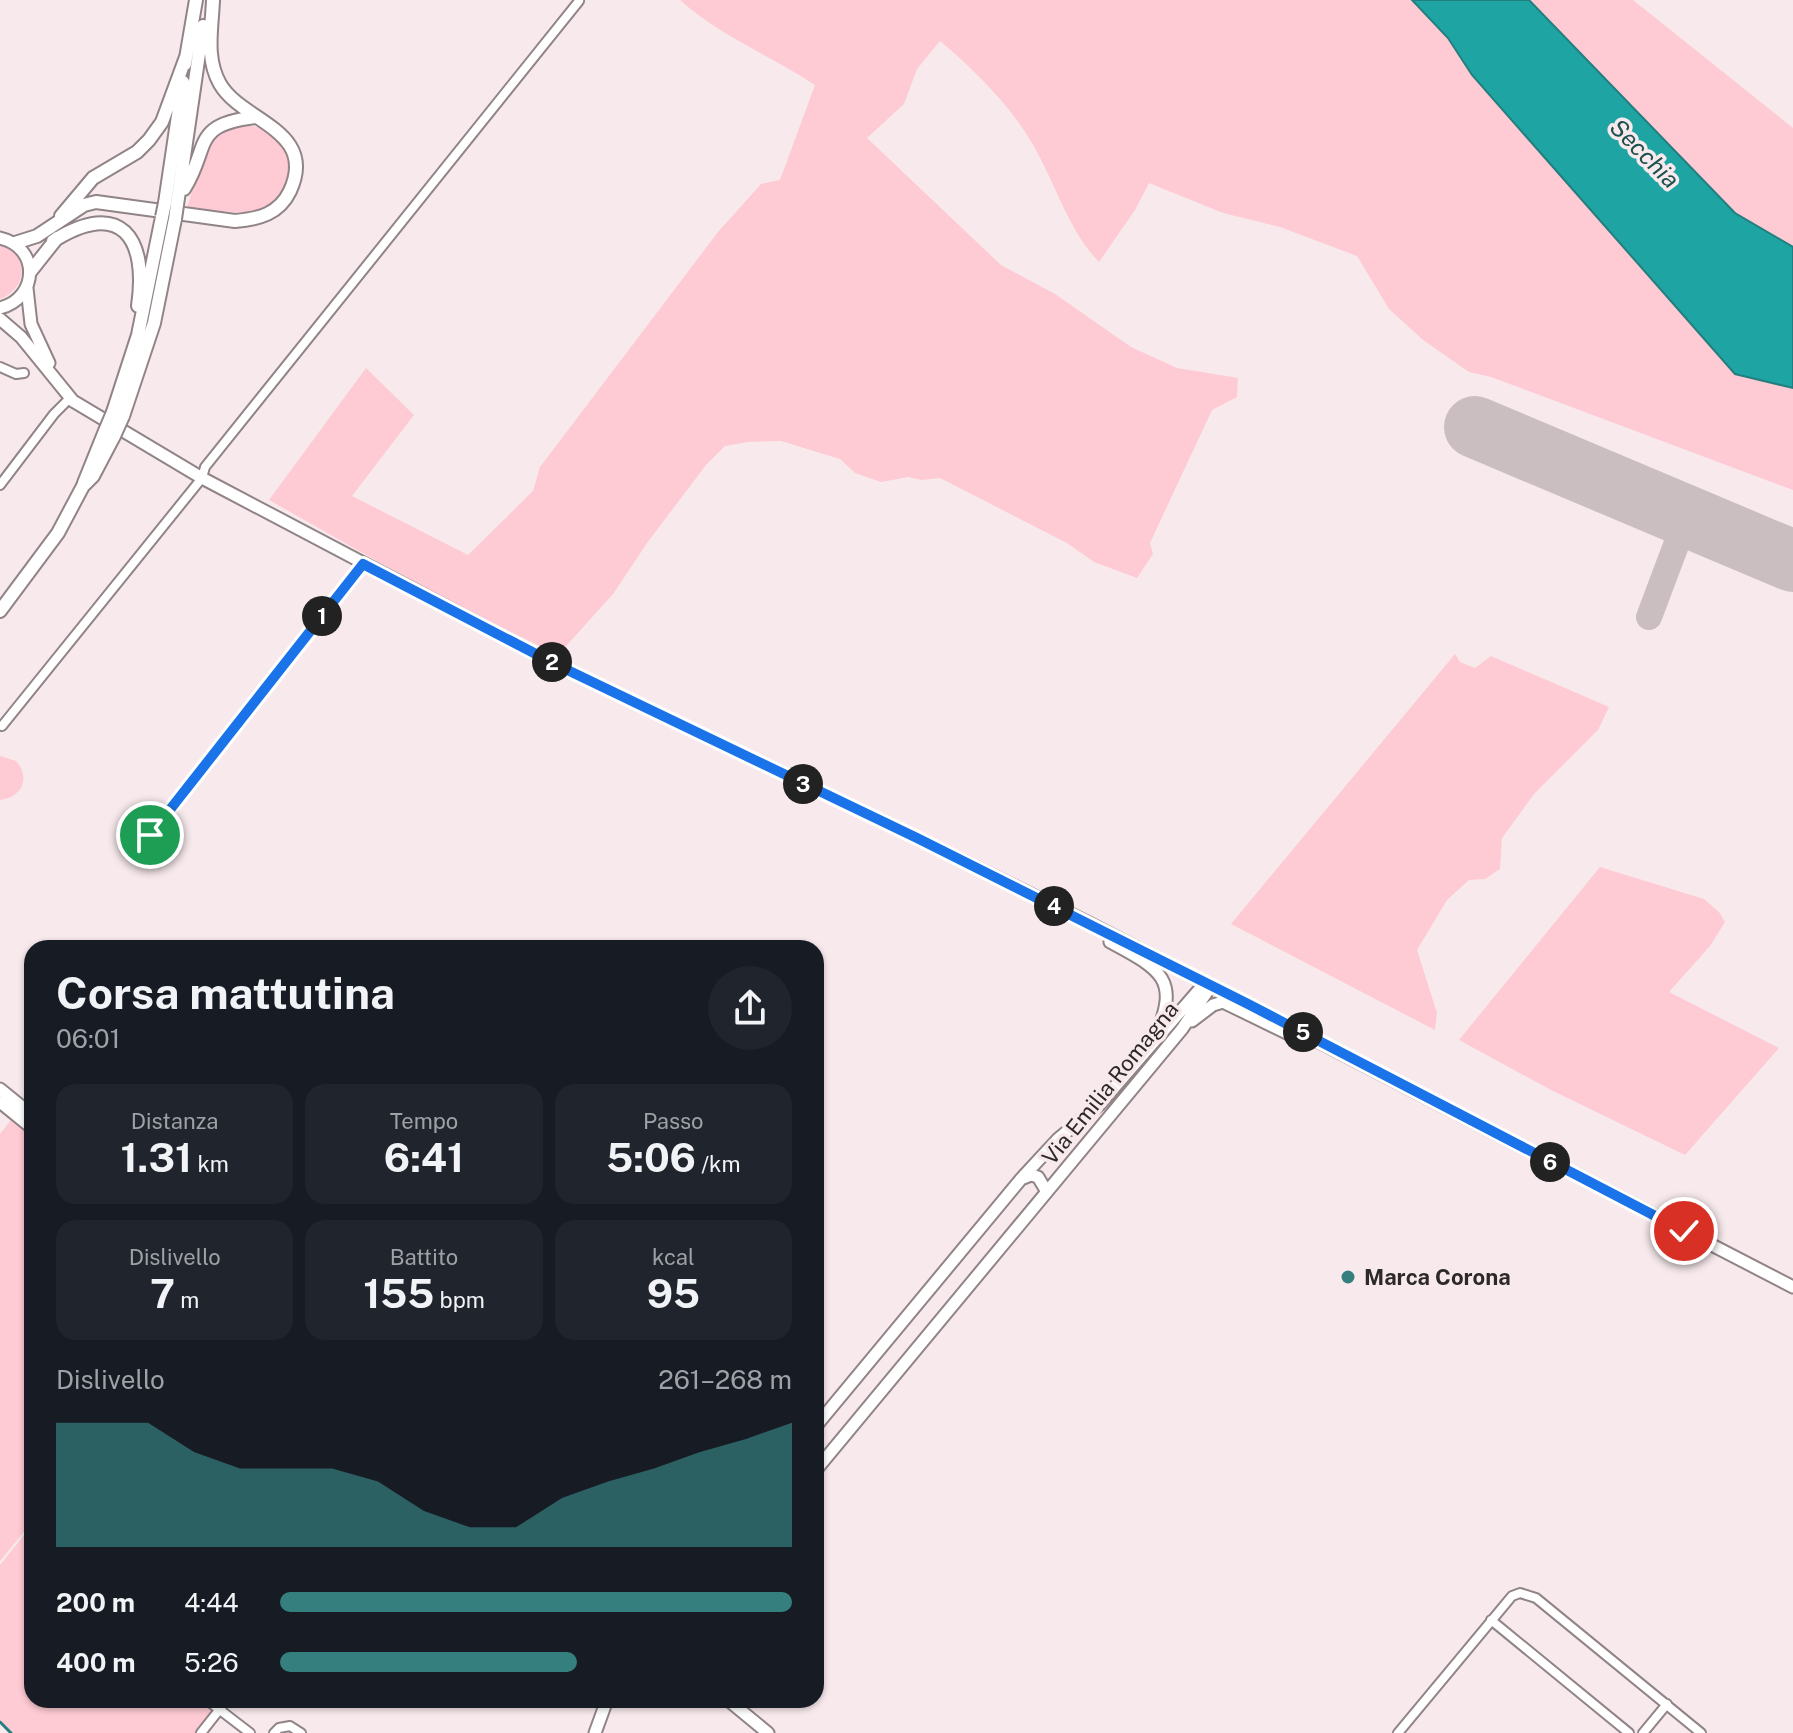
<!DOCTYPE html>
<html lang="it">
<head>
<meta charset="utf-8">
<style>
  body { margin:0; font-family:"Public Sans",sans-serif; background:#20242c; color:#f1f3f6; height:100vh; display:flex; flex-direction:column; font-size:30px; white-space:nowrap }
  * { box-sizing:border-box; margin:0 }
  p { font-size:26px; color:#9ea1a6 }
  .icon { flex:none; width:44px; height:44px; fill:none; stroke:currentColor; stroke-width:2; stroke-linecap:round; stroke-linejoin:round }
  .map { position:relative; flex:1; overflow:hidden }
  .side { position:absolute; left:24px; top:940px; width:800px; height:768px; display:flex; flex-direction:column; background:#171b24; border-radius:24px; box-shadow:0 2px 6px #0004 }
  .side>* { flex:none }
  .pin { position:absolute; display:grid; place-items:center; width:68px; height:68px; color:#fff; margin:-34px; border:4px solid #fff; border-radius:50%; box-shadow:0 2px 8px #0007 }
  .km { position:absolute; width:40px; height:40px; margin:-20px; border-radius:50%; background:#222; color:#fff; font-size:22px; line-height:40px; text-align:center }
  .round { display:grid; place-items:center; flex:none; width:84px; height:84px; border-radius:42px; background:#20242c }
  .overview { display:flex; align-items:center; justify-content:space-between; height:136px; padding:0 32px }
  h1 { font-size:44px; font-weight:700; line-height:60px }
  .metrics { display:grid; grid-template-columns:repeat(3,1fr); gap:12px; height:136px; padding:8px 32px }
  .metrics div { display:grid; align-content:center; border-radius:20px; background:#20242c; text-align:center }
  .metrics b { font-size:40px; font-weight:700 }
  .metrics small { font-size:22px; font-weight:400 }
  .metrics p { font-size:22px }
  .chart { height:224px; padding:16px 32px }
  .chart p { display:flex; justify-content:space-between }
  .chart svg { width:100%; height:144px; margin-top:8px; fill:#367f7f; opacity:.7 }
  ul { padding:0 32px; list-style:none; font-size:26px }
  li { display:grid; grid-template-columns:128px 96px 1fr; align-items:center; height:60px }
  li i { height:20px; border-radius:10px; background:#367f7f }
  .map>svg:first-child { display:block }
  .green { fill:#fecad3 }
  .water { fill:#1fa4a4; stroke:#237f7f; stroke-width:2 }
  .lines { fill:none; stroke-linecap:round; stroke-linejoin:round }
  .stream { stroke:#237f7f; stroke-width:3 }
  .taxiway { stroke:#cabec0; stroke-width:26 }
  .runway { stroke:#cabec0; stroke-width:62 }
  .street-casing { stroke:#918486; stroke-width:12 }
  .secondary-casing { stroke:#918486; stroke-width:15 }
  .primary-casing { stroke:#918486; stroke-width:16 }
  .street { stroke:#fff; stroke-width:8 }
  .secondary { stroke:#fff; stroke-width:11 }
  .primary { stroke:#fff; stroke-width:12 }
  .primary-bridge-casing { stroke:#918486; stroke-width:16; stroke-linecap:butt }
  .primary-bridge { stroke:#fff; stroke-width:12 }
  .route-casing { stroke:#fff; stroke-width:16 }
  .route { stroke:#1a73e8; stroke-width:10 }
  .poi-dot { fill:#367f7f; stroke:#f8eaec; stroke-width:3 }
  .labels { text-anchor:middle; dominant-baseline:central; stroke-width:7; stroke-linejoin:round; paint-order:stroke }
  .street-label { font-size:22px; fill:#2d2829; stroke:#f8eaec }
  .poi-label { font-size:22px; font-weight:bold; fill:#2d2829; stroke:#f8eaec; text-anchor:start }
  .water-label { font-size:24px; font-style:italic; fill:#1d5150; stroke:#f8eaec }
</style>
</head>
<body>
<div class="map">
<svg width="1793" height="1733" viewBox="0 0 1793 1733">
  <rect width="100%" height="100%" fill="#f8eaec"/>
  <!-- green -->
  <path class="green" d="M680,0H1412L1448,38L1472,75L1735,374L1793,388V490L1491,377L1469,372L1423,340L1389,309L1357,256L1280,227L1223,213L1149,183L1135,210L1099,262C1070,232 1058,191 1038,154C1016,111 977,72 940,41L917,69L904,104L867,138L1001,265L1055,294L1131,347L1177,368L1238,378L1237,397L1212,410L1150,543L1153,554L1137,578L1094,562L1067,543L940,478L922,480L908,477L881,482L855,473L840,459L781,441L748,442L725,446L706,465L647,543L613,594L558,655L442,598L269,500L366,368L414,415L352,496L468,555L533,491L540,467L718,232L761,184L780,180L815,85C771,56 720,36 680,0Z
    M1529,0H1633L1793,128V247L1735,214Z
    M234,125C244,125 255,125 265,130C288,140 296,175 280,195C274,204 264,209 255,214L187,208L205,145L219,132Z
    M0,245C30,254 28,289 0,299Z
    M1455,654L1460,662L1475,668L1491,656L1609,707L1598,730L1534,794L1502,838L1500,869L1485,879L1469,880L1447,900L1417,950L1437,1013L1435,1030L1231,924Z
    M0,756L16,761C31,777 22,798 0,800Z
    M1600,867L1704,899L1719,912L1725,922L1710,946L1669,992L1779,1048L1685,1155L1551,1090L1459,1040Z
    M11,1120L32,1127V1522L0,1561V1134Z
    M32,1525V1700H233L207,1733H10L0,1723V1565Z"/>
  <!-- water -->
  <path class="water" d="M1412,0H1529L1735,213L1793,247V388L1735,374L1472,75L1448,38Z"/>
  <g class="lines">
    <!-- stream -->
    <path class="stream" d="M0,1722L11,1733"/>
    <!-- taxiway -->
    <path class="taxiway" d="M1649,617L1687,516"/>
    <!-- runway -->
    <path class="runway" d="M1475,427L1793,561"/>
    <defs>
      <path id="street" d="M0,367L16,374L24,373
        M0,485L54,414L70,398
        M2,726L202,478L205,467L579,1
        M150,835L363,564
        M1491,1620L1629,1733
        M207,1700L250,1733
        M201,1733L227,1700
        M274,1733L279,1728L290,1726L301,1733
        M1398,1733L1512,1596L1520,1593L1536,1598L1701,1733
        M1643,1733L1667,1704"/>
      <path id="secondary" d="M0,238C40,247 39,298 0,308
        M27,288L31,324L49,363
        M0,319L21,337L73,401L202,478L557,665L917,838L1089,923L1793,1287
        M1110,942C1158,968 1182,978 1155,1036
        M1192,1021L1213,1005L1223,1002L1295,1037L1306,1034
        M0,1089L32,1115
        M0,1102L32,1128
        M1021,1179L1031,1175L1038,1177L1047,1192
        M816,1426L1021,1179L1058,1139L1099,1105L1198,991L1209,985
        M816,1470L1182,1029L1207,992L1209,984
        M728,1700L768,1733
        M595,1733L607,1700"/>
      <path id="primary" d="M185,64L196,0
        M184,189C211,146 190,125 256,117
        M165,203L183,82
        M177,205L203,26
        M61,216L93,178L137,152L149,140L162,122L186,57
        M53,241C121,198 148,238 138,306
        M15,243L37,236L84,205L96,202L235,221C259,219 279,214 290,191C318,130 242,122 220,84C205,58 212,28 213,0
        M30,272L57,238
        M113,412L138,335L162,217
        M123,416L154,323L175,219
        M84,483L105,431
        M0,611L58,533L83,486L93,476L114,436"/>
    </defs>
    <!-- street casing -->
    <use href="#street" class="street-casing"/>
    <!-- secondary casing -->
    <use href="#secondary" class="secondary-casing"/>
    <!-- primary casing -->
    <use href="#primary" class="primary-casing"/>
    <!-- street -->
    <use href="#street" class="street"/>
    <!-- secondary -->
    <use href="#secondary" class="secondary"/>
    <!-- primary -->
    <use href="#primary" class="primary"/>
    <defs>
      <path id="primary-bridge" d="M162,217L165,203
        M175,219L177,205
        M105,431L113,412
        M114,436L123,416"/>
    </defs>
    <!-- primary-bridge casing -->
    <use href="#primary-bridge" class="primary-bridge-casing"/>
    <!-- primary-bridge -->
    <use href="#primary-bridge" class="primary-bridge"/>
  </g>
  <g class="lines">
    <defs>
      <path id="route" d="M150,835L363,564L557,665L917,838L1248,1004L1684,1231"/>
    </defs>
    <!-- route casing -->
    <use href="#route" class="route-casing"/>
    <!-- route -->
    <use href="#route" class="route"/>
  </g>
  <!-- markers -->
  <circle class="poi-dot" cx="1348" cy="1277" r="8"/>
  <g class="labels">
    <!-- street labels -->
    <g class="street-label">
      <text transform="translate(1110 1083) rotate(-51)">Via Emilia Romagna</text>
    </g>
    <!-- poi labels -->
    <g class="poi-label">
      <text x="1364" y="1277">Marca Corona</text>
    </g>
    <!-- water labels -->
    <g class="water-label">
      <text transform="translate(1645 153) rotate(45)">Secchia</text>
    </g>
  </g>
</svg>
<div class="pin" style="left:150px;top:835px;background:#1e9e55"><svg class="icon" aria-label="arrive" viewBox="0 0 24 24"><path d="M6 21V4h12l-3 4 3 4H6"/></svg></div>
<div class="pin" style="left:1684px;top:1231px;background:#d93025"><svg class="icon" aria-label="check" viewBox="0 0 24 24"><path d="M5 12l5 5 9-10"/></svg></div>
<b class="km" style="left:322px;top:616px">1</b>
<b class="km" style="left:552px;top:662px">2</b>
<b class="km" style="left:803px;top:784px">3</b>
<b class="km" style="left:1054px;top:906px">4</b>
<b class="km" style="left:1303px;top:1032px">5</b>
<b class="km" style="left:1550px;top:1162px">6</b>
<section class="side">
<div class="overview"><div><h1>Corsa mattutina</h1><p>06:01</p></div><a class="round"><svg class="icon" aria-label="share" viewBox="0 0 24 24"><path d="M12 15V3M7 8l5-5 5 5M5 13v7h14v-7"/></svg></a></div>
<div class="metrics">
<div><p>Distanza</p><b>1.31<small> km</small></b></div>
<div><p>Tempo</p><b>6:41</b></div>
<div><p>Passo</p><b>5:06<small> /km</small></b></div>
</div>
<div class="metrics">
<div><p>Dislivello</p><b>7<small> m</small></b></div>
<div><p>Battito</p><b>155<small> bpm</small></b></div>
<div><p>kcal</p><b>95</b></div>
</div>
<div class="chart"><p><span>Dislivello</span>261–268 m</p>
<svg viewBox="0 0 160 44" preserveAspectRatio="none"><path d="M0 44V6L10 6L20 6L30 15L40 20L50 20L60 20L70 24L80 33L90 38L100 38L110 29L120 24L130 20L140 15L150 11L160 6V44z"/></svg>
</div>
<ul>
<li><b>200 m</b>4:44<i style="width:100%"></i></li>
<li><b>400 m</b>5:26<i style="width:58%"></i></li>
</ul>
</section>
</div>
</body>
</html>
